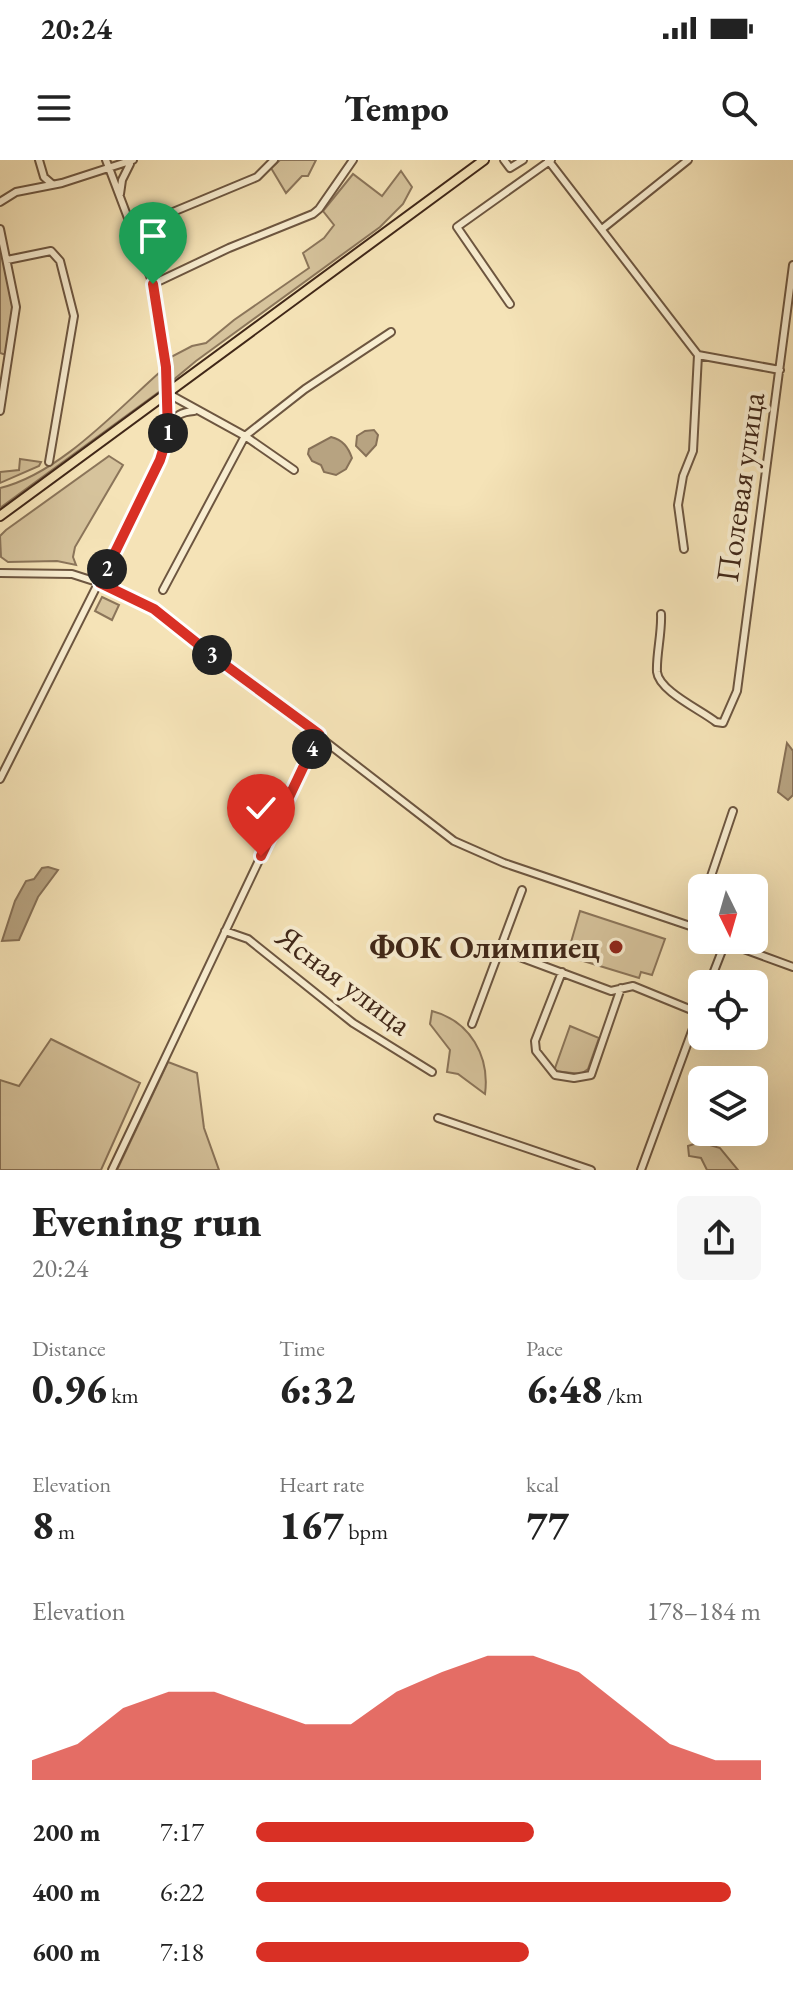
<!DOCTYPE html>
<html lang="en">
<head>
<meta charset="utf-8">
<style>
  body { margin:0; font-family:"EB Garamond",serif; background:#f6f6f6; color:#222; height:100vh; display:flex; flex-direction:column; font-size:30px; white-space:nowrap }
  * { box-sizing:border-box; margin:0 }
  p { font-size:26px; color:#767676 }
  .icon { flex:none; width:44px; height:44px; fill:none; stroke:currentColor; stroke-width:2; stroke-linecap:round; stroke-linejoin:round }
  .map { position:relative; height:1010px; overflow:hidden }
  .details { display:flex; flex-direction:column; background:#fff; flex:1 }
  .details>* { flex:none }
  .needle { width:52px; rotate:175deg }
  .buttons { position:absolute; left:688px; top:714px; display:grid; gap:16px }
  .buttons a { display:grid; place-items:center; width:80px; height:80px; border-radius:12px; background:#fff; box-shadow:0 8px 32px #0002; font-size:40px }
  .pin { position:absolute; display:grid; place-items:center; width:68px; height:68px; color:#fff; margin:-82px -34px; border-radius:50% 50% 50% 0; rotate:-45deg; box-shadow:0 0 8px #0007 }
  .pin .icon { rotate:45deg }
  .km { position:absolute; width:40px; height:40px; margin:-20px; border-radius:50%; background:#222; color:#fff; font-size:22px; line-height:40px; text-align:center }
  .round { display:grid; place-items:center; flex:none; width:84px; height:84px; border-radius:12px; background:#f6f6f6 }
  .summary { display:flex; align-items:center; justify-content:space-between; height:136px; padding:0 32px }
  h1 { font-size:44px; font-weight:800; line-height:60px }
  .metrics { display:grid; grid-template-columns:repeat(3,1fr); gap:12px; height:136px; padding:8px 32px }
  .metrics div { display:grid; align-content:center }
  .metrics b { font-size:40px; font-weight:800 }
  .metrics small { font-size:22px; font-weight:400 }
  .metrics p { font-size:22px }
  .chart { height:224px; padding:16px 32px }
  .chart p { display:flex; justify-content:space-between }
  .chart svg { width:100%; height:144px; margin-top:8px; fill:#d93025; opacity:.7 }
  ul { padding:0 32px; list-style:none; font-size:26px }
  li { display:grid; grid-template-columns:128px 96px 1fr; align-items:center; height:60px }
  li i { height:20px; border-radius:10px; background:#d93025 }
  .status { display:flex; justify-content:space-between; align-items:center; height:56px; padding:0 40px; background:#fff; direction:ltr }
  .status svg { height:22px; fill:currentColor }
  header { display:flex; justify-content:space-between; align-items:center; height:104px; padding:0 32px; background:#fff; font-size:36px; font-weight:800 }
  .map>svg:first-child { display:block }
  .green { fill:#d6c39c; stroke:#8b755a; stroke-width:2 }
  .water { fill:#b7a381; stroke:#877157; stroke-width:2 }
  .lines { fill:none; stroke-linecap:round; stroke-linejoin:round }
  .minor-casing { stroke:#6d5640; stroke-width:10 }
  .major-casing { stroke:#402718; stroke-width:12 }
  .minor { stroke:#f8edd0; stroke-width:6 }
  .major { stroke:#f5e3b7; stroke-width:8 }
  .route-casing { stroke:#fff; stroke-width:16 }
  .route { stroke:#d93025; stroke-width:10 }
  .poi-dot { fill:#8f2418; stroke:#f8edd0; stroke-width:3 }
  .labels { text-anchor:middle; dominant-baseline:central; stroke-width:8; stroke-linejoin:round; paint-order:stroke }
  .street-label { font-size:32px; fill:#402718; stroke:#f8edd0 }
  .poi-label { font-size:32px; font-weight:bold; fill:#402718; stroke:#f8edd0; text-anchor:end }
</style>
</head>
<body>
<div class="status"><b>20:24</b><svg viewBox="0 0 49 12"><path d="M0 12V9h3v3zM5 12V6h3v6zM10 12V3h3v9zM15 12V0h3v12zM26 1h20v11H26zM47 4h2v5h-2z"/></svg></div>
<header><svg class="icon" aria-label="menu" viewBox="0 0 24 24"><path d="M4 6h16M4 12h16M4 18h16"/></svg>Tempo<svg class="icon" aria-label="search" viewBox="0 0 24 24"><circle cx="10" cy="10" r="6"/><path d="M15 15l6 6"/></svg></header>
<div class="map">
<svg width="793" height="1010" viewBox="0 0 793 1010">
  <rect width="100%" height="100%" fill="#f5e3b7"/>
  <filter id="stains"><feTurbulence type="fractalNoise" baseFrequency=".0025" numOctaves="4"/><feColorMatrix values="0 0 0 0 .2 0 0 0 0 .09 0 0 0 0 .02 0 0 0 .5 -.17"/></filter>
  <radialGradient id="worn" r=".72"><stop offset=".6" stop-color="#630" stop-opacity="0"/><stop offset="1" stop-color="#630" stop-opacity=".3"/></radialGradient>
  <!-- green -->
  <path class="green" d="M280,0H316L308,16H302L286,33L271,8Z
    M401,11L412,27L403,44L380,67L196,201L172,221L169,198L192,186L206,183L234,160L309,108L303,93L324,78L334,65L323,51L353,14L382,36Z
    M0,86L13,148L8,188L6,194H3L0,193Z
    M160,212L164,213L167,226L0,348V328C59,314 116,251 160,212Z
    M109,296L123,305L75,387L73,397L76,405L57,401L8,402L1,397L0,376L6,370Z
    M20,299L41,302L39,306L0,323V312L19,310Z
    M102,437L119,445L112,460L95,451Z
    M580,751L665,779L652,815L641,812L639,818L567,796Z
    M432,851C470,861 490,896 485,934L458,914L447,912L450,890L430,864Z
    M570,866L599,878L588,909L581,914L554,911Z
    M51,879L140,923L101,1010H0V920L19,926Z
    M168,902L197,913L204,968L219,1010H117Z
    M700,982L720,988L738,1010H707L701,998L689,996L688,986Z"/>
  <!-- water -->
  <path class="water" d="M374,270L378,275L376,285L366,296L356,286L357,276L365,271Z
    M331,277C343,280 348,287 352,298L346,309L336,315L324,312L321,305L312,301L308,294L309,289Z
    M787,583L793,591V635L788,640L778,632Z
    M48,707L58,710L38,737L19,780L2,781L15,741L26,721L34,719L42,708Z"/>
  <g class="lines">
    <defs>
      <path id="minor" d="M39,0L44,17L52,24
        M504,0L510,8L523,0
        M548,0L698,195L693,291L683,316L678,345L684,389
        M120,34L122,20L130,4
        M0,42L16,32L62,23L133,0
        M0,69L16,147L0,251
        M132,69L257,17L274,0
        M602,69L688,0
        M7,100L51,91L60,101L74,156L49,302
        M153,124L229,88L313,54L319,49L353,0
        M510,144L457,67L551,0
        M698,195L780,210
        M167,233L245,276L294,310
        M169,266C176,255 181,252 194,251
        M0,413L72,414L100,423L154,449L454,681L504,703L702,770
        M163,430L245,276L305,229L391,172
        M661,454C662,473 656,495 657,512C659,531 701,550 716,562L723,563L737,531L793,105
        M0,619L160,300L169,266L166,207L153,124L106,0
        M707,728L733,651
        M694,765L702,742
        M225,771L248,779L353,863L432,912
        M719,780L793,807
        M501,790L611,831L633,826L699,853
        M562,812L535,881L536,891L555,915L574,918L591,915L621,828
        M709,824L725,783
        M472,864L522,730
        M438,958L591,1010
        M112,1010L319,574
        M641,1010L702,844"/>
      <path id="major" d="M0,356L484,0"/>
    </defs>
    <!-- minor casing -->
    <use href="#minor" class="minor-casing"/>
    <!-- major casing -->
    <use href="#major" class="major-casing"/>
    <!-- minor -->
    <use href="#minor" class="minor"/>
    <!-- major -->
    <use href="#major" class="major"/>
  </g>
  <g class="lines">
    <defs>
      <path id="route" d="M153,124L166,207L168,274L160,300L100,423L154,449L213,496L319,574L261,696"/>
    </defs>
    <!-- route casing -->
    <use href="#route" class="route-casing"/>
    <!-- route -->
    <use href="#route" class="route"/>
  </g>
  <!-- markers -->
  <circle class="poi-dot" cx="616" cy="787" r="8"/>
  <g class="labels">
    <!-- street labels -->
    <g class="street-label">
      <text transform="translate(740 327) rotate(-82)">Полевая улица</text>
      <text transform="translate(344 820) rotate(37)">Ясная улица</text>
    </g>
    <!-- poi labels -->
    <g class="poi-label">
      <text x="600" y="787">ФОК Олимпиец</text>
    </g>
  </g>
  <rect width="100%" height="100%" filter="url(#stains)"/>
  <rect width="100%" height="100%" fill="url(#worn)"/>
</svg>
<div class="buttons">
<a><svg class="needle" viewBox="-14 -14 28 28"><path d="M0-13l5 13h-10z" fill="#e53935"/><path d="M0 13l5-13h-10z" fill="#767676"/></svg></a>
<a><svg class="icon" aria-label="locate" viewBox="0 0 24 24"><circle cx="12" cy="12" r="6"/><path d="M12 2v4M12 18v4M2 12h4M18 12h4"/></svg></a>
<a><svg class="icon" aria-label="layers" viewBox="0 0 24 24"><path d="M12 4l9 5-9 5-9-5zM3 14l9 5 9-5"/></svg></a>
</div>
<div class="pin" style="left:153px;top:124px;background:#1e9e55"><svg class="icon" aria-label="arrive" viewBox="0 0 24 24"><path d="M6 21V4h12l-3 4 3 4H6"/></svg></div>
<div class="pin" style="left:261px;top:696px;background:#d93025"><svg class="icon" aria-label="check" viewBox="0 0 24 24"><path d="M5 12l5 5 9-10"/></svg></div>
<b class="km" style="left:168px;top:273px">1</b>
<b class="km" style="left:107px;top:409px">2</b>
<b class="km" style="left:212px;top:495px">3</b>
<b class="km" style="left:312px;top:589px">4</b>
</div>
<section class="details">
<div class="summary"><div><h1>Evening run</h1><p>20:24</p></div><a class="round"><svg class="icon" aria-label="share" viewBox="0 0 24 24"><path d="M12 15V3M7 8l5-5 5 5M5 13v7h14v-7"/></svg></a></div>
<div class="metrics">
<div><p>Distance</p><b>0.96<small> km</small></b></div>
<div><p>Time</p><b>6:32</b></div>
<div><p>Pace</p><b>6:48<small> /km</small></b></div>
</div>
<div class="metrics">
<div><p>Elevation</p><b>8<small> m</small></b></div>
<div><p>Heart rate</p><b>167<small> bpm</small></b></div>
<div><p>kcal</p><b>77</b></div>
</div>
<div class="chart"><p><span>Elevation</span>178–184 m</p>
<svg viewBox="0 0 160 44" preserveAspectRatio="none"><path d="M0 44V38L10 33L20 22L30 17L40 17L50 22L60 27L70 27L80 17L90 11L100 6L110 6L120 11L130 22L140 33L150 38L160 38V44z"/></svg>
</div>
<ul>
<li><b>200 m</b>7:17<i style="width:55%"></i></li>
<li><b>400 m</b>6:22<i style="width:94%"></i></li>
<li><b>600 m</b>7:18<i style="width:54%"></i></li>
</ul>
</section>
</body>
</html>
